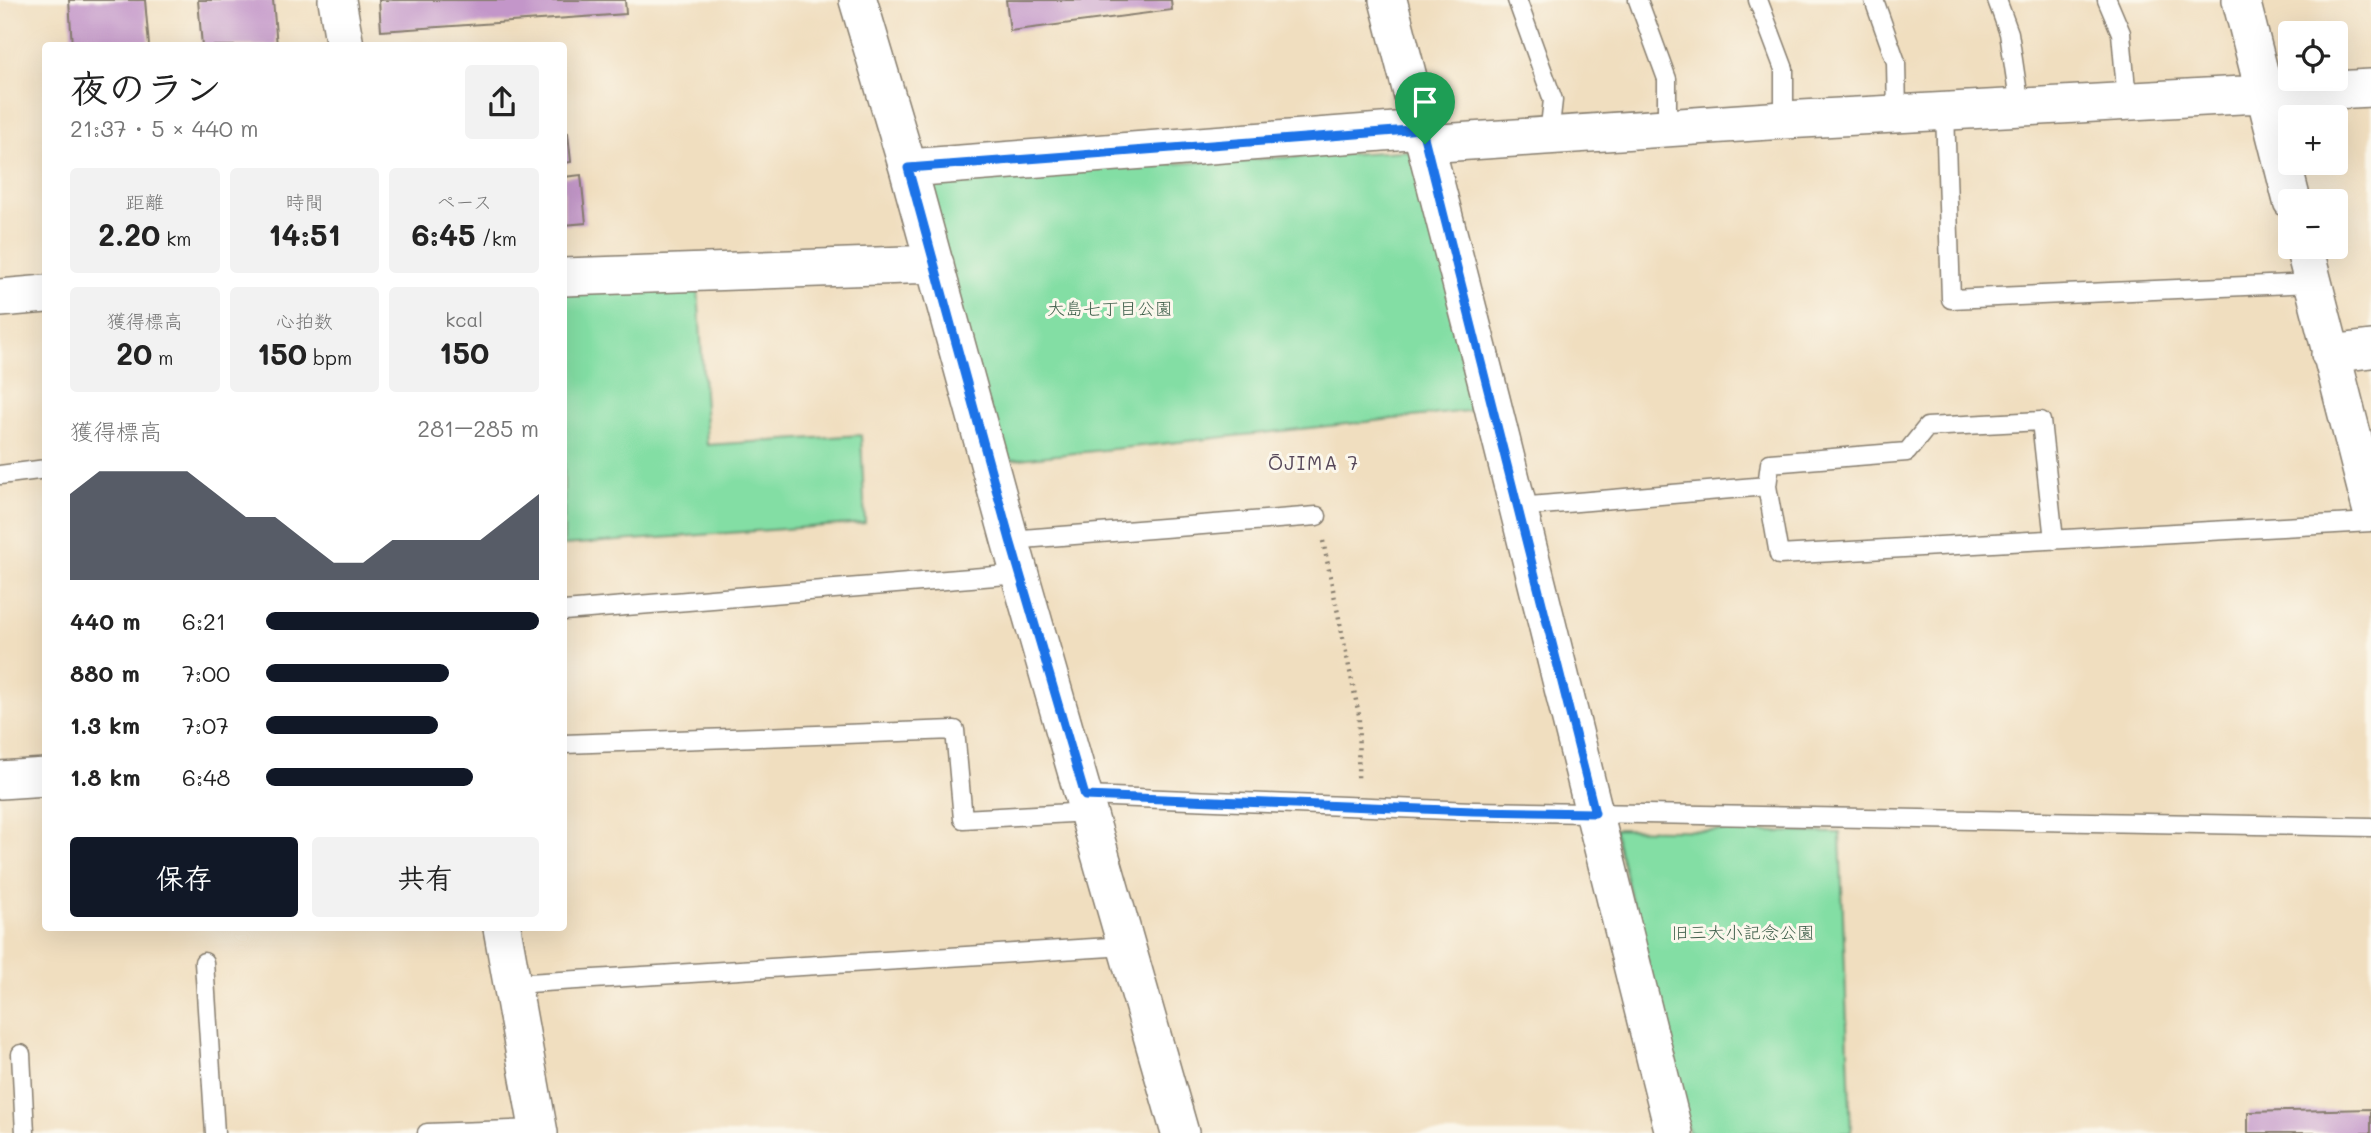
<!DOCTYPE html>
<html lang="ja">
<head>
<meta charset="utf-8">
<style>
  body { margin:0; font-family:Mali,"Klee One",sans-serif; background:#f2f2f2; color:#222; height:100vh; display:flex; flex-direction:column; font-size:26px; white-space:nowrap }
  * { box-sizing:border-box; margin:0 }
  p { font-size:23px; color:#767676 }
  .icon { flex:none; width:38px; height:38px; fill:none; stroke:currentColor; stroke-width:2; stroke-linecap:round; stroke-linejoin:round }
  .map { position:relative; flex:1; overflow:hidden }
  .details { position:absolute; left:42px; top:42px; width:525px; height:889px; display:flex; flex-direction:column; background:#fff; border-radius:7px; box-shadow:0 7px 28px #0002 }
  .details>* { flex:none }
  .tools { position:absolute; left:2278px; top:21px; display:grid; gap:14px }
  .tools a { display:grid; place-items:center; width:70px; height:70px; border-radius:7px; background:#fff; box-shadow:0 7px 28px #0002; font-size:35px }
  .pin { position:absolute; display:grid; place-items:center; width:60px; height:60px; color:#fff; margin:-72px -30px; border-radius:50% 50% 50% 0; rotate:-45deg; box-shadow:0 0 7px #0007 }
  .pin .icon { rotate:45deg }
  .round { display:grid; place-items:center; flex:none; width:74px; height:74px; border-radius:7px; background:#f2f2f2 }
  .summary { display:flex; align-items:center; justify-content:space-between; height:119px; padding:0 28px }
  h1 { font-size:38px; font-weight:700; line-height:52px }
  .stats { display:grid; grid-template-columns:repeat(3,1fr); gap:10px; height:119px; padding:7px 28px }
  .stats div { display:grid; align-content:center; border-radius:7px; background:#f2f2f2; text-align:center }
  .stats b { font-size:30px; font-weight:700 }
  .stats small { font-size:19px; font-weight:400 }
  .stats p { font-size:19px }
  .chart { height:196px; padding:14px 28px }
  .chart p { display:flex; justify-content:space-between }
  .chart svg { width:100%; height:126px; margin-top:7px; fill:#111827; opacity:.7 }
  .action { display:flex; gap:14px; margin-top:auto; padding:14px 28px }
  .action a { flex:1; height:80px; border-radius:7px; background:#111827; color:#fff; font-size:28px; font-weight:700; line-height:80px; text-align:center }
  .action a+a { background:#f2f2f2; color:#222 }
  ul { padding:0 28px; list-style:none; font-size:23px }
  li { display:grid; grid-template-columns:112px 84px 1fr; align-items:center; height:52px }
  li i { height:18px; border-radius:9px; background:#111827 }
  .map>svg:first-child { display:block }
  .green { fill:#83dea4; stroke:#507d60; stroke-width:2 }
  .building { fill:#c396c9 }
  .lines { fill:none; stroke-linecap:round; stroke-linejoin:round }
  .lane-casing { stroke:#867d6e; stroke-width:21 }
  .street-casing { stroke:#867d6e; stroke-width:40 }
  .path { stroke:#867d6e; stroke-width:4.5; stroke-dasharray:2 5; stroke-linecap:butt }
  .lane { stroke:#fff; stroke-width:18 }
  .street { stroke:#fff; stroke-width:37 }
  .route-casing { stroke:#fff; stroke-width:14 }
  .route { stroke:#1a73e8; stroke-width:9 }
  .labels { text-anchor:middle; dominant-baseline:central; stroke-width:6; stroke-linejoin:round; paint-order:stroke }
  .park-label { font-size:18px; fill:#40604c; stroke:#fbf7ec }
  .neighbourhood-label { font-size:19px; letter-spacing:2px; fill:#564759; stroke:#fbf7ec }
</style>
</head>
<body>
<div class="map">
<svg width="2371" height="1133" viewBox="0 0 2371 1133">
  <rect width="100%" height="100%" fill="#fbf7ec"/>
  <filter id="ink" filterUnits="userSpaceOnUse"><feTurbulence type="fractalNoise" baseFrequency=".0143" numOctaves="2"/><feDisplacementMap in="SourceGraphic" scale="14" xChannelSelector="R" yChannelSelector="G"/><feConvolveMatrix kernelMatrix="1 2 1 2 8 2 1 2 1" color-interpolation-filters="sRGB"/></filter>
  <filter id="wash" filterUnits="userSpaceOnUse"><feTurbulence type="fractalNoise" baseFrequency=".00686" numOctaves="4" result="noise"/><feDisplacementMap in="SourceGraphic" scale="28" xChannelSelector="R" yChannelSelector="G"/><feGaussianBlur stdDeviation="1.57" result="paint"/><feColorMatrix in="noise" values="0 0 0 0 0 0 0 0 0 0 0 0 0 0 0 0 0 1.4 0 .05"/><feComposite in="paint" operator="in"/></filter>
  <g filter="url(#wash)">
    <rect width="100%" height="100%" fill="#f0debf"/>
    <!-- green -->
    <path class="green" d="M1421,150L1487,409L1001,461L923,190L930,177Z
      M698,287L707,445L861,435L865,523L564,545V383L566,382L564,292Z
      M1614,829L1840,833L1851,1133H1689Z"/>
    <g id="blocks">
      <!-- building -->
      <path class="building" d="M69,0H145L149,46H72Z
        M198,0H273L277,46H202Z
        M379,0H625L626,14L381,31Z
        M1006,0H1171L1172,10L1010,31Z
        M568,133L571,162L564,163V134Z
        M581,175L586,223L564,225V177Z
        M2371,1109V1133H2248V1112Z"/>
    </g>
  </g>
  <g filter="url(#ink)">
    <use href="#blocks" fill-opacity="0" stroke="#867d6e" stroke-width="2"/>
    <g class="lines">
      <defs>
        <path id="lane" d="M1517,0L1553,100L1549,135
          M1638,0L1667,79V128
          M1758,0L1784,69V120
          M1874,0L1896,62L1897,114
          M1997,0L2009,33L2020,107
          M2107,0L2121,33L2127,101
          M1945,111L1951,299L2313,283
          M0,475L46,469
          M1767,486L1770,463L1907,452L1927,427L2041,421L2054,540
          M1518,507L1767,486L1779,555L2371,522
          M1010,540L1317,516
          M564,611L1020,574
          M564,744L955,730L963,819L1089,812
          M1085,796L1473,811L2371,827
          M204,962L215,1133
          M512,984L1127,946
          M21,1054L25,1133
          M427,1133L538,1129"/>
        <path id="street" d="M337,0L345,46
          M858,0L908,168L1010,540L1180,1133
          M1388,0L1491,399L1674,1133
          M2241,0L2292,201
          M1425,144L1784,120L2371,88
          M908,168L1422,129
          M2304,247L2371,508
          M564,277L935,264
          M0,298L46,294
          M2330,354L2371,349
          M0,780L46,777
          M502,928L539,1133"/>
      </defs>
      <!-- lane casing -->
      <use href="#lane" class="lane-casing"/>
      <!-- street casing -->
      <use href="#street" class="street-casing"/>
      <!-- path -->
      <path class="path" d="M1323,541L1359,715L1358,781"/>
      <!-- lane -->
      <use href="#lane" class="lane"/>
      <!-- street -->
      <use href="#street" class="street"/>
    </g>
  </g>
  <g class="lines" filter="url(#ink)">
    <defs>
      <path id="route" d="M1422,129L1595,813L1473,811L1085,796L1010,540L908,168Z"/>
    </defs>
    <!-- route casing -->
    <use href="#route" class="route-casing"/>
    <!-- route -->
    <use href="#route" class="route"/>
  </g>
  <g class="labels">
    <!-- park labels -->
    <g class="park-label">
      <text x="1110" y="308">大島七丁目公園</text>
      <text x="1743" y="932">旧三大小記念公園</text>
    </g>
    <!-- neighbourhood labels -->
    <g class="neighbourhood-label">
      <text x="1314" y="462">ŌJIMA 7</text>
    </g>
  </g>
</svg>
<div class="tools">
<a><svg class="icon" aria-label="locate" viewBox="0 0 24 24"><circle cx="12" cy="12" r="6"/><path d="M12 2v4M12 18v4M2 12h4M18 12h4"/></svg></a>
<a>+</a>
<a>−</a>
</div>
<div class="pin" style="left:1425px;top:144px;background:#1e9e55"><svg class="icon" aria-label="arrive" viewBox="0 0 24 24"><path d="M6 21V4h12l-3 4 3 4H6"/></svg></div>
<section class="details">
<div class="summary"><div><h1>夜のラン</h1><p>21:37 · 5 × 440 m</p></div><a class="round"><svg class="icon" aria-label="share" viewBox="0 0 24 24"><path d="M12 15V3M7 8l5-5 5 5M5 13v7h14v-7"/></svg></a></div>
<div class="stats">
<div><p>距離</p><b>2.20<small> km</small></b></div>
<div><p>時間</p><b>14:51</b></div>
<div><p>ペース</p><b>6:45<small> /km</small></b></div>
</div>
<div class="stats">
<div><p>獲得標高</p><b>20<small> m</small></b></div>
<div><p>心拍数</p><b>150<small> bpm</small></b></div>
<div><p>kcal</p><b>150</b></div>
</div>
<div class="chart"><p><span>獲得標高</span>281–285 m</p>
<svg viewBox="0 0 160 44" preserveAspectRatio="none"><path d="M0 44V14L10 6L20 6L30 6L40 6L50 14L60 22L70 22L80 30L90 38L100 38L110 30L120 30L130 30L140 30L150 22L160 14V44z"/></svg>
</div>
<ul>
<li><b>440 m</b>6:21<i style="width:100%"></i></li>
<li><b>880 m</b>7:00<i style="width:67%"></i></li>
<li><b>1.3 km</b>7:07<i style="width:63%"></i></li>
<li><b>1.8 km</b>6:48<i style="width:76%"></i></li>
</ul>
<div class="action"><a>保存</a><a>共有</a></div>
</section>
</div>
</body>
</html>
